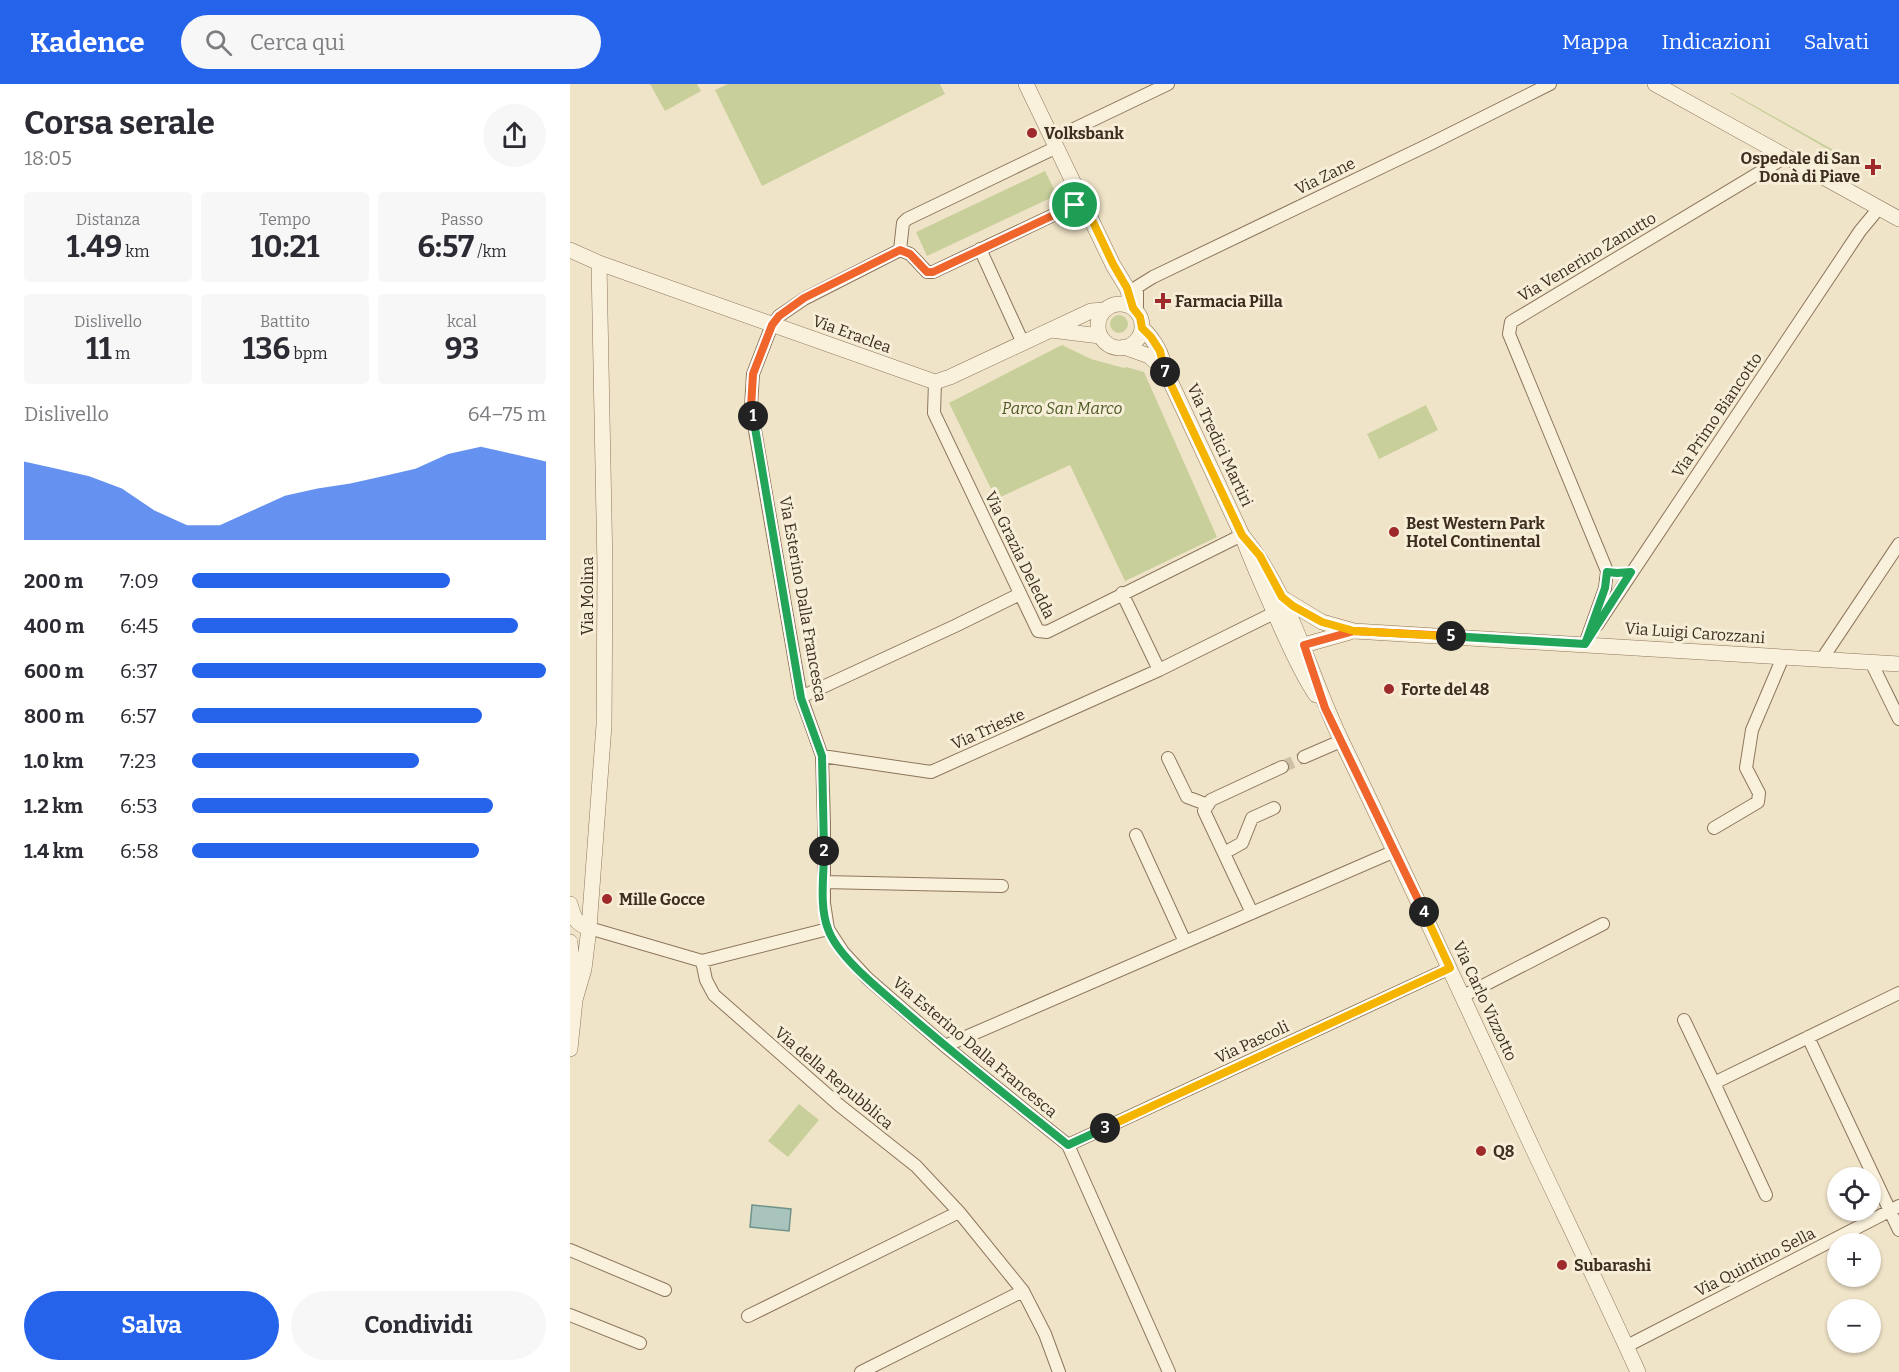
<!DOCTYPE html>
<html lang="it">
<head>
<meta charset="utf-8">
<style>
  body { margin:0; font-family:Bitter,serif; background:#f7f7f7; color:#2b2b33; height:100vh; display:flex; flex-direction:column; font-size:22px; white-space:nowrap }
  * { box-sizing:border-box; margin:0 }
  p { font-size:20px; color:#7c7c81 }
  .icon { flex:none; width:33px; height:33px; fill:none; stroke:currentColor; stroke-width:2; stroke-linecap:round; stroke-linejoin:round }
  .map { position:relative; flex:1; overflow:hidden }
  .sheet { display:flex; flex-direction:column; background:#fff; width:570px }
  .sheet>* { flex:none }
  .tools { position:absolute; left:1257px; top:1083px; display:grid; gap:12px }
  .tools a { display:grid; place-items:center; width:54px; height:54px; border-radius:50%; background:#fff; box-shadow:0 2px 4px #0004; font-size:30px }
  .pin { position:absolute; display:grid; place-items:center; width:51px; height:51px; color:#fff; margin:-26px; border:3px solid #fff; border-radius:50%; box-shadow:0 2px 6px #0007 }
  .km { position:absolute; width:30px; height:30px; margin:-15px; border-radius:50%; background:#222; color:#fff; font-size:16px; line-height:30px; text-align:center }
  .round { display:grid; place-items:center; flex:none; width:63px; height:63px; border-radius:32px; background:#f7f7f7 }
  .summary { display:flex; align-items:center; justify-content:space-between; height:102px; padding:0 24px }
  h1 { font-size:33px; font-weight:700; line-height:45px }
  .stats { display:grid; grid-template-columns:repeat(3,1fr); gap:9px; height:102px; padding:6px 24px }
  .stats div { display:grid; align-content:center; border-radius:6px; background:#f7f7f7; text-align:center }
  .stats b { font-size:30px; font-weight:700 }
  .stats small { font-size:16px; font-weight:400 }
  .stats p { font-size:16px }
  .chart { height:168px; padding:12px 24px }
  .chart p { display:flex; justify-content:space-between }
  .chart svg { width:100%; height:108px; margin-top:6px; fill:#2563eb; opacity:.7 }
  .primary-button { display:flex; gap:12px; margin-top:auto; padding:12px 24px }
  .primary-button a { flex:1; height:69px; border-radius:36px; background:#2563eb; color:#fff; font-size:24px; font-weight:700; line-height:69px; text-align:center }
  .primary-button a+a { background:#f7f7f7; color:#2b2b33 }
  ul { padding:0 24px; list-style:none; font-size:20px }
  li { display:grid; grid-template-columns:96px 72px 1fr; align-items:center; height:45px }
  li i { height:15px; border-radius:8px; background:#2563eb }
  header { display:flex; align-items:center; gap:36px; box-sizing:border-box; height:84px; padding:0 30px; background:#2563eb; color:#fff }
  header strong { font-size:28px }
  nav { display:flex; gap:33px; margin-inline-start:auto; font-size:21px }
  .search { width:420px; height:54px; background:#f7f7f7; display:flex; align-items:center; gap:15px; box-sizing:border-box; padding:0 21px; border-radius:33px; color:#7c7c81; font-size:22px }
  main { display:flex; flex:1; min-height:0 }
  .map>svg:first-child { display:block }
  .green { fill:#c9cf9b }
  .water { fill:#a9c4bc; stroke:#6f938a; stroke-width:1.5 }
  .lines { fill:none; stroke-linecap:round; stroke-linejoin:round }
  .minor-tunnel { stroke:#ccc0a6; stroke-width:12; stroke-dasharray:12 6; stroke-linecap:butt }
  .minor-casing { stroke:#8d765c; stroke-width:14 }
  .tertiary-casing { stroke:#8d765c; stroke-width:16 }
  .minor { stroke:#faf1dc; stroke-width:12 }
  .tertiary { stroke:#faf1dc; stroke-width:15 }
  .split-1-casing { stroke:#fff; stroke-width:12 }
  .split-2-casing { stroke:#fff; stroke-width:12 }
  .split-3-casing { stroke:#fff; stroke-width:12 }
  .split-4-casing { stroke:#fff; stroke-width:12 }
  .split-5-casing { stroke:#fff; stroke-width:12 }
  .split-6-casing { stroke:#fff; stroke-width:12 }
  .split-7-casing { stroke:#fff; stroke-width:12 }
  .split-8-casing { stroke:#fff; stroke-width:12 }
  .split-1 { stroke:#f0652b; stroke-width:8 }
  .split-2 { stroke:#22a559; stroke-width:8 }
  .split-3 { stroke:#22a559; stroke-width:8 }
  .split-4 { stroke:#f5b400; stroke-width:8 }
  .split-5 { stroke:#f0652b; stroke-width:8 }
  .split-6 { stroke:#22a559; stroke-width:8 }
  .split-7 { stroke:#f5b400; stroke-width:8 }
  .split-8 { stroke:#f5b400; stroke-width:8 }
  .poi-dot { fill:#9e2a2b; stroke:#f7eed8; stroke-width:2 }
  .labels { text-anchor:middle; dominant-baseline:central; stroke-width:6; stroke-linejoin:round; paint-order:stroke }
  .poi-label { font-size:16px; font-weight:bold; fill:#3d2e20; stroke:#f7eed8; text-anchor:start }
  .street-label { font-size:16px; fill:#3d2e20; stroke:#f7eed8 }
  .park-label { font-size:16px; font-style:italic; fill:#4d5a26; stroke:#f7eed8 }
</style>
</head>
<body>
<header>
<strong>Kadence</strong>
<div class="search"><svg class="icon" aria-label="search" viewBox="0 0 24 24"><circle cx="10" cy="10" r="6"/><path d="M15 15l6 6"/></svg>Cerca qui</div>
<nav><a>Mappa</a><a>Indicazioni</a><a>Salvati</a></nav>
</header>
<main>
<section class="sheet">
<div class="summary"><div><h1>Corsa serale</h1><p>18:05</p></div><a class="round"><svg class="icon" aria-label="share" viewBox="0 0 24 24"><path d="M12 15V3M7 8l5-5 5 5M5 13v7h14v-7"/></svg></a></div>
<div class="stats">
<div><p>Distanza</p><b>1.49<small> km</small></b></div>
<div><p>Tempo</p><b>10:21</b></div>
<div><p>Passo</p><b>6:57<small> /km</small></b></div>
</div>
<div class="stats">
<div><p>Dislivello</p><b>11<small> m</small></b></div>
<div><p>Battito</p><b>136<small> bpm</small></b></div>
<div><p>kcal</p><b>93</b></div>
</div>
<div class="chart"><p><span>Dislivello</span>64–75 m</p>
<svg viewBox="0 0 160 44" preserveAspectRatio="none"><path d="M0 44V12L10 15L20 18L30 23L40 32L50 38L60 38L70 32L80 26L90 23L100 21L110 18L120 15L130 9L140 6L150 9L160 12V44z"/></svg>
</div>
<ul>
<li><b>200 m</b>7:09<i style="width:73%"></i></li>
<li><b>400 m</b>6:45<i style="width:92%"></i></li>
<li><b>600 m</b>6:37<i style="width:100%"></i></li>
<li><b>800 m</b>6:57<i style="width:82%"></i></li>
<li><b>1.0 km</b>7:23<i style="width:64%"></i></li>
<li><b>1.2 km</b>6:53<i style="width:85%"></i></li>
<li><b>1.4 km</b>6:58<i style="width:81%"></i></li>
</ul>
<div class="primary-button"><a>Salva</a><a>Condividi</a></div>
</section>
<div class="map">
<svg width="1329" height="1288" viewBox="0 0 1329 1288">
  <rect width="100%" height="100%" fill="#f0e4c8"/>
  <!-- green -->
  <path class="green" d="M80,0H127L131,7L95,27Z
    M158,0H370L375,10L192,102L145,6Z
    M1160,9H1162L1283,77L1280,78Z
    M475,87L487,111L357,172L346,148Z
    M540 240a9 9 0 1 1 18 0a9 9 0 1 1-18 0Z
    M492,261L521,275L554,284L556,283L574,288L647,453L555,497L500,381L426,415L379,319Z
    M856,321L868,346L809,375L797,350Z
    M229,1020L249,1036L218,1073L198,1057Z"/>
  <!-- water -->
  <path class="water" d="M182,1121L221,1125L219,1147L180,1143Z"/>
  <g class="lines">
    <!-- minor-tunnel -->
    <path class="minor-tunnel" d="M712,683L734,673"/>
    <defs>
      <path id="minor" d="M483,55L598,0
        M487,63L337,135L333,139L330,166L340,170L357,188H363L513,117
        M410,165L453,259
        M330,166L234,215L209,232L202,241L183,290L181,323L231,613L252,672L254,740V819L258,845L273,868L297,894L375,962L498,1061L599,1288
        M567,224V203L583,193L860,60L980,0
        M365,298L364,329L468,547L477,548L672,451
        M552,509L589,586
        M1027,541L1290,147L1309,124
        M1015,560L1035,504L1037,487L939,250L941,238L1217,72
        M1252,575L1329,460
        M1301,578L1329,635
        M231,613L385,542L450,510
        M252,672L361,688L589,586L700,531
        M734,673L771,657
        M598,674L617,713L638,721
        M1144,744L1188,718L1189,709L1176,684L1182,646L1213,573
        M566,751L615,858
        M654,769L672,759L682,734L704,724
        M254,798L432,802
        M682,829L634,727L641,716L712,683
        M19,844L132,877L258,845
        M132,877L136,896L144,911L269,1021L346,1082L389,1128L453,1207L475,1250L489,1288
        M893,912L1033,840
        M1114,936L1144,999
        M1238,953L1329,1146
        M375,962L825,767
        M498,1061L880,884
        M1196,1111L1144,999L1329,909
        M0,1166L95,1206
        M0,1231L70,1259
        M178,1232L389,1128
        M1057,1262L1329,1122
        M291,1288L453,1207"/>
      <path id="tertiary" d="M456,0L543,181L557,204L563,224
        M1085,0L1329,135
        M0,166L29,179L365,298L380,293L521,227L534,226
        M528 242a22 22 0 1 1 44 0a22 22 0 1 1-44 0Z
        M572,244C585,256 592,269 595,286L672,451C683,482 697,511 710,541C721,565 731,589 746,611
        M481,246L530,252
        M554,263L579,272L595,286
        M672,451C723,513 738,589 773,660C838,794 900,929 963,1065C998,1139 1034,1213 1068,1288
        M714,515L752,538L784,547L1329,580
        M734,561L780,548
        M0,820C4,833 5,840 19,844
        M0,858L4,907
        M0,965L5,916L14,885L19,844L34,641L35,484L29,179"/>
    </defs>
    <!-- minor casing -->
    <use href="#minor" class="minor-casing"/>
    <!-- tertiary casing -->
    <use href="#tertiary" class="tertiary-casing"/>
    <!-- minor -->
    <use href="#minor" class="minor"/>
    <!-- tertiary -->
    <use href="#tertiary" class="tertiary"/>
  </g>
  <g class="lines">
    <defs>
      <path id="split-1" d="M183,332L181,323L183,290L202,241L209,232L234,214L330,166L340,170L357,188H363L505,121"/>
      <path id="split-2" d="M183,332L231,614L252,672L254,767"/>
      <path id="split-3" d="M254,767C254,791 249,822 258,845C268,873 309,905 332,925C386,972 442,1016 498,1061L535,1044"/>
      <path id="split-4" d="M535,1044L880,884L854,828"/>
      <path id="split-5" d="M854,828L755,624L734,561L784,547L881,552"/>
      <path id="split-6" d="M881,552L1015,560L1061,488L1047,489L1037,488L1035,504L1015,560L892,553"/>
      <path id="split-7" d="M595,288L672,451L690,472L712,513L723,522L752,538L784,547L892,553"/>
      <path id="split-8" d="M505,121L513,117L543,180L557,204L563,224L570,233L572,244L581,253L590,267L595,288"/>
    </defs>
    <!-- split-1 casing -->
    <use href="#split-1" class="split-1-casing"/>
    <!-- split-2 casing -->
    <use href="#split-2" class="split-2-casing"/>
    <!-- split-3 casing -->
    <use href="#split-3" class="split-3-casing"/>
    <!-- split-4 casing -->
    <use href="#split-4" class="split-4-casing"/>
    <!-- split-5 casing -->
    <use href="#split-5" class="split-5-casing"/>
    <!-- split-6 casing -->
    <use href="#split-6" class="split-6-casing"/>
    <!-- split-7 casing -->
    <use href="#split-7" class="split-7-casing"/>
    <!-- split-8 casing -->
    <use href="#split-8" class="split-8-casing"/>
    <!-- split-1 -->
    <use href="#split-1" class="split-1"/>
    <!-- split-2 -->
    <use href="#split-2" class="split-2"/>
    <!-- split-3 -->
    <use href="#split-3" class="split-3"/>
    <!-- split-4 -->
    <use href="#split-4" class="split-4"/>
    <!-- split-5 -->
    <use href="#split-5" class="split-5"/>
    <!-- split-6 -->
    <use href="#split-6" class="split-6"/>
    <!-- split-7 -->
    <use href="#split-7" class="split-7"/>
    <!-- split-8 -->
    <use href="#split-8" class="split-8"/>
  </g>
  <!-- markers -->
  <g class="poi-dot">
    <circle cx="462" cy="49" r="6"/>
    <path d="M1300 74h6v6h6v6h-6v6h-6v-6h-6v-6h6z"/>
    <path d="M590 208h6v6h6v6h-6v6h-6v-6h-6v-6h6z"/>
    <circle cx="824" cy="448" r="6"/>
    <circle cx="819" cy="605" r="6"/>
    <circle cx="37" cy="815" r="6"/>
    <circle cx="911" cy="1067" r="6"/>
    <circle cx="992" cy="1181" r="6"/>
  </g>
  <g class="labels">
    <!-- poi labels -->
    <g class="poi-label">
      <text x="474" y="49">Volksbank</text>
      <text x="1290" y="74" text-anchor="end">Ospedale di San<tspan x="1290" dy="18">Donà di Piave</tspan></text>
      <text x="605" y="217">Farmacia Pilla</text>
      <text x="836" y="439">Best Western Park<tspan x="836" dy="18">Hotel Continental</tspan></text>
      <text x="831" y="605">Forte del 48</text>
      <text x="49" y="815">Mille Gocce</text>
      <text x="923" y="1067">Q8</text>
      <text x="1004" y="1181">Subarashi</text>
    </g>
    <!-- street labels -->
    <g class="street-label">
      <text transform="translate(755 92) rotate(-26)">Via Zane</text>
      <text transform="translate(1017 173) rotate(-31)">Via Venerino Zanutto</text>
      <text transform="translate(282 250) rotate(20)">Via Eraclea</text>
      <text transform="translate(1147 331) rotate(-56)">Via Primo Biancotto</text>
      <text transform="translate(650 361) rotate(65)">Via Tredici Martiri</text>
      <text transform="translate(450 471) rotate(64)">Via Grazia Deledda</text>
      <text transform="translate(17 512) rotate(-90)">Via Molina</text>
      <text transform="translate(233 515) rotate(80)">Via Esterino Dalla Francesca</text>
      <text transform="translate(1125 549) rotate(4)">Via Luigi Carozzani</text>
      <text transform="translate(418 645) rotate(-24)">Via Trieste</text>
      <text transform="translate(915 917) rotate(65)">Via Carlo Vizzotto</text>
      <text transform="translate(682 958) rotate(-25)">Via Pascoli</text>
      <text transform="translate(405 963) rotate(40)">Via Esterino Dalla Francesca</text>
      <text transform="translate(264 994) rotate(40)">Via della Repubblica</text>
      <text transform="translate(1185 1178) rotate(-27)">Via Quintino Sella</text>
    </g>
    <!-- park labels -->
    <g class="park-label">
      <text x="492" y="324">Parco San Marco</text>
    </g>
  </g>
</svg>
<div class="tools">
<a><svg class="icon" aria-label="locate" viewBox="0 0 24 24"><circle cx="12" cy="12" r="6"/><path d="M12 2v4M12 18v4M2 12h4M18 12h4"/></svg></a>
<a>+</a>
<a>−</a>
</div>
<div class="pin" style="left:505px;top:121px;background:#1e9e55"><svg class="icon" aria-label="arrive" viewBox="0 0 24 24"><path d="M6 21V4h12l-3 4 3 4H6"/></svg></div>
<b class="km" style="left:183px;top:332px">1</b>
<b class="km" style="left:254px;top:767px">2</b>
<b class="km" style="left:535px;top:1044px">3</b>
<b class="km" style="left:854px;top:828px">4</b>
<b class="km" style="left:881px;top:552px">5</b>
<b class="km" style="left:595px;top:288px">7</b>
</div>
</main>
</body>
</html>
